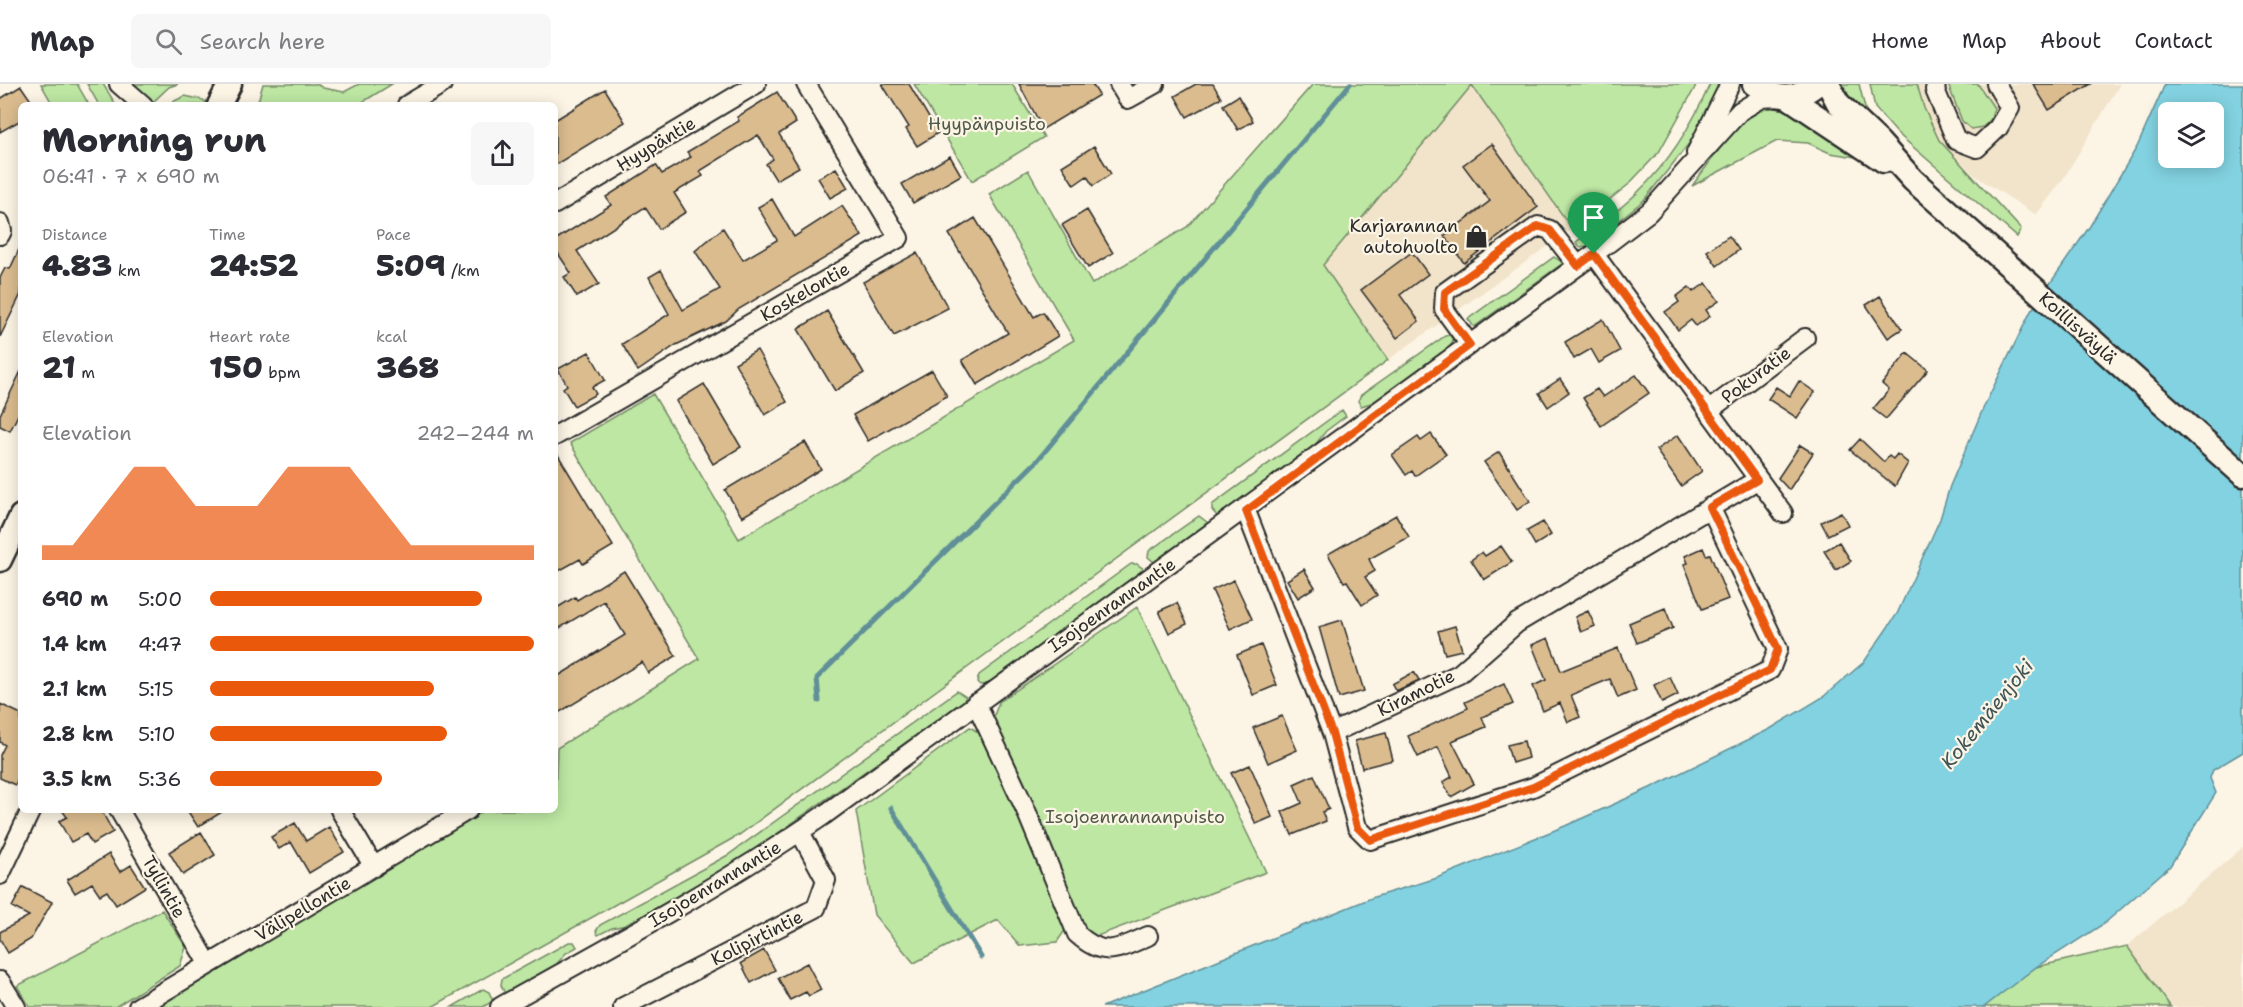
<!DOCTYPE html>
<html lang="en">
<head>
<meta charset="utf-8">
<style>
  body { margin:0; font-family:"Shantell Sans",sans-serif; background:#f7f7f7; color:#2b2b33; height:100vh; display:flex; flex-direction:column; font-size:22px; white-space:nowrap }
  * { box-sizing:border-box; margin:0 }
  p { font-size:20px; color:#7c7c81 }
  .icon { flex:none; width:33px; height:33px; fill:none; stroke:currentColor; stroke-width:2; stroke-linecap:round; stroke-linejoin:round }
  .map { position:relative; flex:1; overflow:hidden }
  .side { position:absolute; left:18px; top:18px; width:540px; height:711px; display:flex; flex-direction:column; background:#fff; border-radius:9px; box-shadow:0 3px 15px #0003 }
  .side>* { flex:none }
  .buttons { position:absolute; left:2158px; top:18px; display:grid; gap:12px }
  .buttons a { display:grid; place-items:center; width:66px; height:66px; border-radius:9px; background:#fff; box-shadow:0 3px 15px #0003; font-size:30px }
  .pin { position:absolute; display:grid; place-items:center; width:51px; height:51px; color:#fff; margin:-62px -26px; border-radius:50% 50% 50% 0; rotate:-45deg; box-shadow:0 0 6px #0007 }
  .pin .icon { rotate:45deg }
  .round { display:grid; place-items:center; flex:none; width:63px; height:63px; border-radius:9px; background:#f7f7f7 }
  .summary { display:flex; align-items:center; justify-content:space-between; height:102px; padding:0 24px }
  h1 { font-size:33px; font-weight:800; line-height:45px }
  .metrics { display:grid; grid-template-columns:repeat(3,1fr); gap:9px; height:102px; padding:6px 24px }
  .metrics div { display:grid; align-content:center }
  .metrics b { font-size:30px; font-weight:800 }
  .metrics small { font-size:16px; font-weight:400 }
  .metrics p { font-size:16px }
  .chart { height:168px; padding:12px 24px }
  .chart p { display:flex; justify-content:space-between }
  .chart svg { width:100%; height:108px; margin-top:6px; fill:#ea580c; opacity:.7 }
  ul { padding:0 24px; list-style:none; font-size:20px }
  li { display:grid; grid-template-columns:96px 72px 1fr; align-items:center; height:45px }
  li i { height:15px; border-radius:8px; background:#ea580c }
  header { display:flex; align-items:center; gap:36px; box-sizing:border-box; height:84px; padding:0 30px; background:#fff; border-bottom:2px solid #e1e1e2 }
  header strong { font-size:28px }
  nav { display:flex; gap:33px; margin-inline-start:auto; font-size:21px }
  .search { width:420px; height:54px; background:#f7f7f7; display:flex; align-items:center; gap:15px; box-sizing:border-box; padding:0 21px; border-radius:9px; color:#7c7c81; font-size:22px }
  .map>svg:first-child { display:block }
  .built { fill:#f2e4cb }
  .green { fill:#bde7a3; stroke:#748967; stroke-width:1.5 }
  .water { fill:#83d2e1; stroke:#608f98; stroke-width:1.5; fill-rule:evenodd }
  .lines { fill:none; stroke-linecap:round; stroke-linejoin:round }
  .stream { stroke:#608f98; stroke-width:5 }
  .building { fill:#dbbc8f; stroke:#2b2b2b; stroke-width:1.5 }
  .minor-casing { stroke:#2b2b2b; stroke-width:22 }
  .major-casing { stroke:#2b2b2b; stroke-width:27 }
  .minor { stroke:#fcf5e5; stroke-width:18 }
  .major { stroke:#fcf5e5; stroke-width:22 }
  .route-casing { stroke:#fff; stroke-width:12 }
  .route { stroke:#ea580c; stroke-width:8 }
  .labels { text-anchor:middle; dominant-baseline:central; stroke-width:4.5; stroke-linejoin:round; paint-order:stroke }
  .park-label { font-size:18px; fill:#505a49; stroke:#fcf5e5 }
  .street-label { font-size:18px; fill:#2b2b2b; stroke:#fcf5e5 }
  .poi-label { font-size:18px; fill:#2b2b2b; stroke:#fcf5e5; text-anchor:end }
  .water-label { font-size:20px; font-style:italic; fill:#415558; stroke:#fcf5e5 }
</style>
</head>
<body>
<header>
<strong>Map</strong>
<div class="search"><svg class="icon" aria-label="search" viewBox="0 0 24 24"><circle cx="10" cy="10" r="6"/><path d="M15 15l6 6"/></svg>Search here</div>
<nav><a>Home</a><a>Map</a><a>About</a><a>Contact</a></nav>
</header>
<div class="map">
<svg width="2243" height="923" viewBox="0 0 2243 923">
  <rect width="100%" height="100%" fill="#fcf5e5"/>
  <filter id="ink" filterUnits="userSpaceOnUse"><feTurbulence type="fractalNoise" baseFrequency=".0167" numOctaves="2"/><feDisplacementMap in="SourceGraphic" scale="12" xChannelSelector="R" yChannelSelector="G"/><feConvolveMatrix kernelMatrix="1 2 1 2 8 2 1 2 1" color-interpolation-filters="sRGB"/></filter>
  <g filter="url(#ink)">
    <!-- built -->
    <path class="built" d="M1911,0H2120L2062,97L2036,131L1974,91L1904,23Z
      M1472,1L1572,145L1388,276L1323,181Z
      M2243,763V923H2173L2150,893L2171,923H2030L2127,862Z"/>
    <!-- green -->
    <path class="green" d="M41,0H77L89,21H53Z
      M87,0H103L116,21H99Z
      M132,0H178L169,3L151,20Z
      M263,0H317L323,4L344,8L359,0H392L358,21H257Z
      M914,0H1012L1044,53L972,97Z
      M1313,0H1697L1659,68L1628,101L1572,145L1472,1L1323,181L1388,276L739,751L432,923H156L485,726H555L557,664L699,575L570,359L653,310L739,455L1074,256L989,110L1028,86L1092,200L1187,143Z
      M1710,0H1721L1695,52L1644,116L1587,162L1580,163L1576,158C1597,142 1620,126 1638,108C1669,78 1693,39 1710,0Z
      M1836,0H1859L1869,40Z
      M1870,0H1917L1924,24L1939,56L2021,145L2017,153L1897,49L1875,24Z
      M1948,0H1978L1994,24L1991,35L1983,43L1971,45L1962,37Z
      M185,12L203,16L209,21H166Z
      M1772,22L1789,27L1862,74L1830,69L1808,59L1777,57L1692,102L1743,33L1755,25Z
      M1554,173L1563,179L1474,243L1468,235Z
      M1450,251L1453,256L1450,263L1378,317L1361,322L1358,317L1361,311L1445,252Z
      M1342,326L1346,332L1326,347L1311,366L1217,432L1212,426V421Z
      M1199,432L1208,439L1154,478L1148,473L1149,467Z
      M1131,480H1137L1145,486L987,600L980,601L977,598L979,591Z
      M1137,523L1266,788L1092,854L1078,842L992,637L999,618Z
      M957,607L966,613L963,618L730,783L636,839L612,844L598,851L596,847L600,841L728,771Z
      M970,643L983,651L1068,842L1057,858L1020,862L998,836L914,879L874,831L856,727Z
      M162,826L186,863L180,882L115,923H30L17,902Z
      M569,858H574L577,863L566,869L555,882L505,910L501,901L502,895Z
      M2127,862L2171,923H1983L2036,883Z
      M483,905L489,908L493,917L483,923H452Z"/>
    <!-- water -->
    <path class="water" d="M2165,0H2243V668L2213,686L2210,694L2216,709L2170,782L2105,839L2036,883L1984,923H1102L1374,813L1434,795L1565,742L1650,704L1770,645L1823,613L1864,578L1897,530L1940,435L1950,402L1985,320L2031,227L2090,142L2137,63ZM2169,28H2214V74H2169Z"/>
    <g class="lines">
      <!-- stream -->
      <path class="stream" d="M819,617L817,594L1037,377L1350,0
        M891,724L981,873"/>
    </g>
    <!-- building -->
    <path class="building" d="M882,0H909L938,49L917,62L906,45L909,43Z
      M1019,0H1092L1099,11L1043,45Z
      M1196,0H1213L1221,14L1187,33L1175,12Z
      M2033,0H2091L2049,26Z
      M21,2L34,21H21V36L0,48V15Z
      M605,5L625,38L555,81V36Z
      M777,8L796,39L779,50L799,83L776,96L766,80L773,75L758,51L700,87L703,92L674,109L686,128L659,145L645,123L577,167L599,200L577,213L564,193L571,189L555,165V156L611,121L606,113L656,81L662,90L691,73L687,68L739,37L737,33Z
      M1238,12L1253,37L1238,46L1223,21Z
      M1492,60L1538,123L1464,179L1444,152L1490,117L1463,81Z
      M1094,62L1111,90L1093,102L1087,92L1074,101L1062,82Z
      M950,72L961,91L913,119L902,100Z
      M836,84L848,104L830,114L818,94Z
      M772,115L794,153L842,122L862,152L739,225L726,237L676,261L638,287L622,260L669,230L649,193L661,186L683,226L720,205L695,167L723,144L743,176L777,156L758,123Z
      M1087,126L1113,169L1088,184L1062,141Z
      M975,134L1034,233L1043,228L1058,252L977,301L962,276L1008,249L949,150Z
      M1729,152L1739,166L1717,182L1707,167Z
      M21,161V210L0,253V194L5,184L10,185Z
      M1412,168L1428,190L1400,211L1419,237L1397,254L1361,206Z
      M917,169L948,224L894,252L863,198Z
      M1706,199L1719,217L1706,226L1710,232L1696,242L1691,236L1678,246L1665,228L1679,218L1676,213L1689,203L1693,208Z
      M1880,212L1902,245L1888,254L1866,221Z
      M827,227L864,289L835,307L798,245Z
      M1603,235L1620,267L1599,279L1591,265L1574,275L1565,258Z
      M757,266L787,318L765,331L735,279Z
      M589,268L605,296L592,303L596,310L574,322L563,304L567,301L558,285Z
      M1907,269L1928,286L1886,335L1873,325L1889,306L1882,300Z
      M932,286L947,312L868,357L853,331Z
      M21,287V325L10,347L0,342V331Z
      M1636,291L1649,309L1601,342L1583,314L1597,305L1603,313Z
      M1560,295L1569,308L1548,323L1539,309Z
      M1799,297L1815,308L1797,334L1768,315L1776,303L1790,312Z
      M704,300L741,363L713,380L676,317Z
      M1431,350L1446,370L1415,392L1412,387L1406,391L1392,371L1418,353L1421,357Z
      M1678,351L1702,387L1681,402L1656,366Z
      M1860,355L1884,378L1889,372L1893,375L1897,370L1908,379L1895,402L1850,366Z
      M805,358L821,385L742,433L725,406Z
      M1800,361L1813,369L1789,406L1778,394Z
      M555,366L613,462L583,480L580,475L555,489Z
      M1499,368L1530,417L1517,426L1484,378Z
      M1841,428L1848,441L1828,451L1821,438Z
      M1396,431L1409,453L1369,475L1375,487L1365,493L1377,511L1362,521L1347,497L1344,498L1328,470Z
      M1543,438L1551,451L1535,461L1527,447Z
      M1839,458L1851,477L1836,486L1824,467Z
      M1501,462L1512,478L1484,496L1471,476L1482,468L1485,472Z
      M1703,464L1706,471L1710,470L1728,515L1702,525L1684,480L1688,479L1685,472Z
      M1304,485L1315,503L1298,514L1287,496Z
      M624,487L676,572L648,589L642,578L555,631V594L625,551L604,517L555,547V525L575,513L577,516Z
      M1234,496L1252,535L1230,545L1212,506Z
      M1177,519L1187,540L1169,549L1159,527Z
      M1665,524L1673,544L1637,559L1629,539Z
      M1588,527L1595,542L1581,548L1575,533Z
      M1342,536L1364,607L1339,614L1319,543Z
      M1455,542L1462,566L1445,570L1438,547Z
      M1548,554L1561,587L1618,564L1636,606L1618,614L1610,595L1571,611L1580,633L1568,638L1560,619L1543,627L1533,602L1546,596L1532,561Z
      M1261,561L1277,601L1253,611L1237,571Z
      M1414,588L1419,596L1396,607L1392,600Z
      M1670,593L1678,611L1662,619L1654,601Z
      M1504,600L1513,620L1482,633L1486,643L1452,657L1474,700L1451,713L1443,698L1452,693L1438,663L1418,673L1408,652L1468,624L1465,618Z
      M0,620L21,630V689L15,701L0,694V671L5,661L0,658Z
      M1282,632L1297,666L1268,679L1253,644Z
      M1386,649L1393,676L1362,684L1355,657Z
      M1524,657L1528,674L1512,679L1507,661Z
      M1250,681L1272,733L1256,740L1231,689Z
      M1314,691L1329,725L1322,728L1326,737L1292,751L1282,728L1302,719L1294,700Z
      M62,726H101L113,748L92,760L86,750L71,758L59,737L67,733Z
      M187,726H225L198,743Z
      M295,739L306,757L329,743L344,768L309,789L291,758L279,765L271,753Z
      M201,748L215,771L183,791L169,768Z
      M109,770L120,788L131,781L145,803L116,821L107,807L100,811L92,799L75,809L67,796Z
      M23,803L52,818L31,855L8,869L0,855V848L29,832L12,823Z
      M764,866L775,886L751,899L741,879Z
      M807,879L821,906L809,912L806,908L790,916L778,894Z"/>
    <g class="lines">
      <defs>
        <path id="minor" d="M119,0L143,21
          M1119,0L1128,15L1155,0
          M1936,0L1935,6L1956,56L1977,64L1998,44L2010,24L1996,0
          M407,21L442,0
          M1696,69L1730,0
          M555,120L756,0
          M0,139L2,147L0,151
          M1594,170L1783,429
          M1470,261L1444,225L1445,208L1538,142L1550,146L1578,182
          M1708,327L1805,254
          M555,352L899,154L806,0
          M1246,427L1332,649L1357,743L1370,756L1533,703L1770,586L1778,565L1710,423
          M976,619L1025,724L1077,850C1104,875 1118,865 1148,852
          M1332,649L1459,590L1517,539L1757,396
          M119,726L209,881
          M340,726L374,783
          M0,791L31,726
          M0,897L16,923
          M138,923L468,726
          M500,923C610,862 720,803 824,731L1594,170L1649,128L1740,27L1762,14L1778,13
          M623,923L816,824L826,796L800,748"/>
        <path id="major" d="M1754,0C1774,16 1797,17 1817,0
          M1828,0L1838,19L1879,58L1913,96L2243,391
          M1788,13L1884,77
          M219,21L230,0
          M0,476L21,432"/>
      </defs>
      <!-- minor casing -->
      <use href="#minor" class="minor-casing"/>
      <!-- major casing -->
      <use href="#major" class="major-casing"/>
      <!-- minor -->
      <use href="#minor" class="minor"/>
      <!-- major -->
      <use href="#major" class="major"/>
    </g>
  </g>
  <g class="lines" filter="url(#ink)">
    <defs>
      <path id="route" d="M1538,142L1550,146L1578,182L1594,170L1757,396L1710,423L1778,565L1770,586L1533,703L1370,756L1357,743L1332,649L1246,427L1470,261L1444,225L1445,208Z"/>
    </defs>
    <!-- route casing -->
    <use href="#route" class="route-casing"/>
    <!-- route -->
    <use href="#route" class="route"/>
  </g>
  <!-- icons -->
  <defs>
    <symbol id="shop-bare" viewBox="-9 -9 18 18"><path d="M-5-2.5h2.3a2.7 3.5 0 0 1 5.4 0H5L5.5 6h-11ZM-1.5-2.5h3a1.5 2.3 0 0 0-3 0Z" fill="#2b2b2b" stroke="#fcf5e5" stroke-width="2.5" paint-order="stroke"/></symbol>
  </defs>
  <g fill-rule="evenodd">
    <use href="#shop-bare" x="1460" y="136" width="33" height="33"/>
  </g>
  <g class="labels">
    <!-- park labels -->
    <g class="park-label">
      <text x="987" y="40">Hyypänpuisto</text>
      <text x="1135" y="733">Isojoenrannanpuisto</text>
    </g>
    <!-- street labels -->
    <g class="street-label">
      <text transform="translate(656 60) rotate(-31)">Hyypäntie</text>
      <text transform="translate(805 208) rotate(-30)">Koskelontie</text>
      <text transform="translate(2078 244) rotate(42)">Koillisväylä</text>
      <text transform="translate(1756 291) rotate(-37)">Pokuratie</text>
      <text transform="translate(1112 521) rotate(-35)">Isojoenrannantie</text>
      <text transform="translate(1416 609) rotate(-26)">Kiramotie</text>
      <text transform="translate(715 800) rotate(-31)">Isojoenrannantie</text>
      <text transform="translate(164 803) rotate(60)">Tyllintie</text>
      <text transform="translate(303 825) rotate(-31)">Välipellontie</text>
      <text transform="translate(757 854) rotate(-27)">Kolipirtintie</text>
    </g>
    <!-- poi labels -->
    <g class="poi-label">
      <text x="1458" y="142">Karjarannan<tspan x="1458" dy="21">autohuolto</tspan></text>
    </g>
    <!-- water labels -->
    <g class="water-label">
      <text transform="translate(1987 630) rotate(-51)">Kokemäenjoki</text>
    </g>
  </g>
</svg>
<div class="buttons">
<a><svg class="icon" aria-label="layers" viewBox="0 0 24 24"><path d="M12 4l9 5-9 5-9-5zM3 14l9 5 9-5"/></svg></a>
</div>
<div class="pin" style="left:1594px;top:170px;background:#1e9e55"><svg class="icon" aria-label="arrive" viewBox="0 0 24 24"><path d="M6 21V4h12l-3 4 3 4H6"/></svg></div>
<section class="side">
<div class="summary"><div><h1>Morning run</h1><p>06:41 · 7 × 690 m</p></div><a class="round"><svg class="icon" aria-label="share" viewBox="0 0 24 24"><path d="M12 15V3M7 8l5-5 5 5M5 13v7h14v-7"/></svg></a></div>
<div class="metrics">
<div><p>Distance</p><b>4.83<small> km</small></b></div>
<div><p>Time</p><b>24:52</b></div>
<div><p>Pace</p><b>5:09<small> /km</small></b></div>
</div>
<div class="metrics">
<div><p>Elevation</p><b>21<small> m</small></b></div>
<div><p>Heart rate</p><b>150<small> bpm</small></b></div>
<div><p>kcal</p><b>368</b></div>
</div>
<div class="chart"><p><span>Elevation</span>242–244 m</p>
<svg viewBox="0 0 160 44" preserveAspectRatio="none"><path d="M0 44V38L10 38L20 22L30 6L40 6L50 22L60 22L70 22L80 6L90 6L100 6L110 22L120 38L130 38L140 38L150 38L160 38V44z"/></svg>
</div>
<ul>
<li><b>690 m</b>5:00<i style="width:84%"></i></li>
<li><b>1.4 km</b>4:47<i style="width:100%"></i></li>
<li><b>2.1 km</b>5:15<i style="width:69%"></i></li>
<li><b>2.8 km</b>5:10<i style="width:73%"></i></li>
<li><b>3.5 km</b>5:36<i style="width:53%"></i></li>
</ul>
</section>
</div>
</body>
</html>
